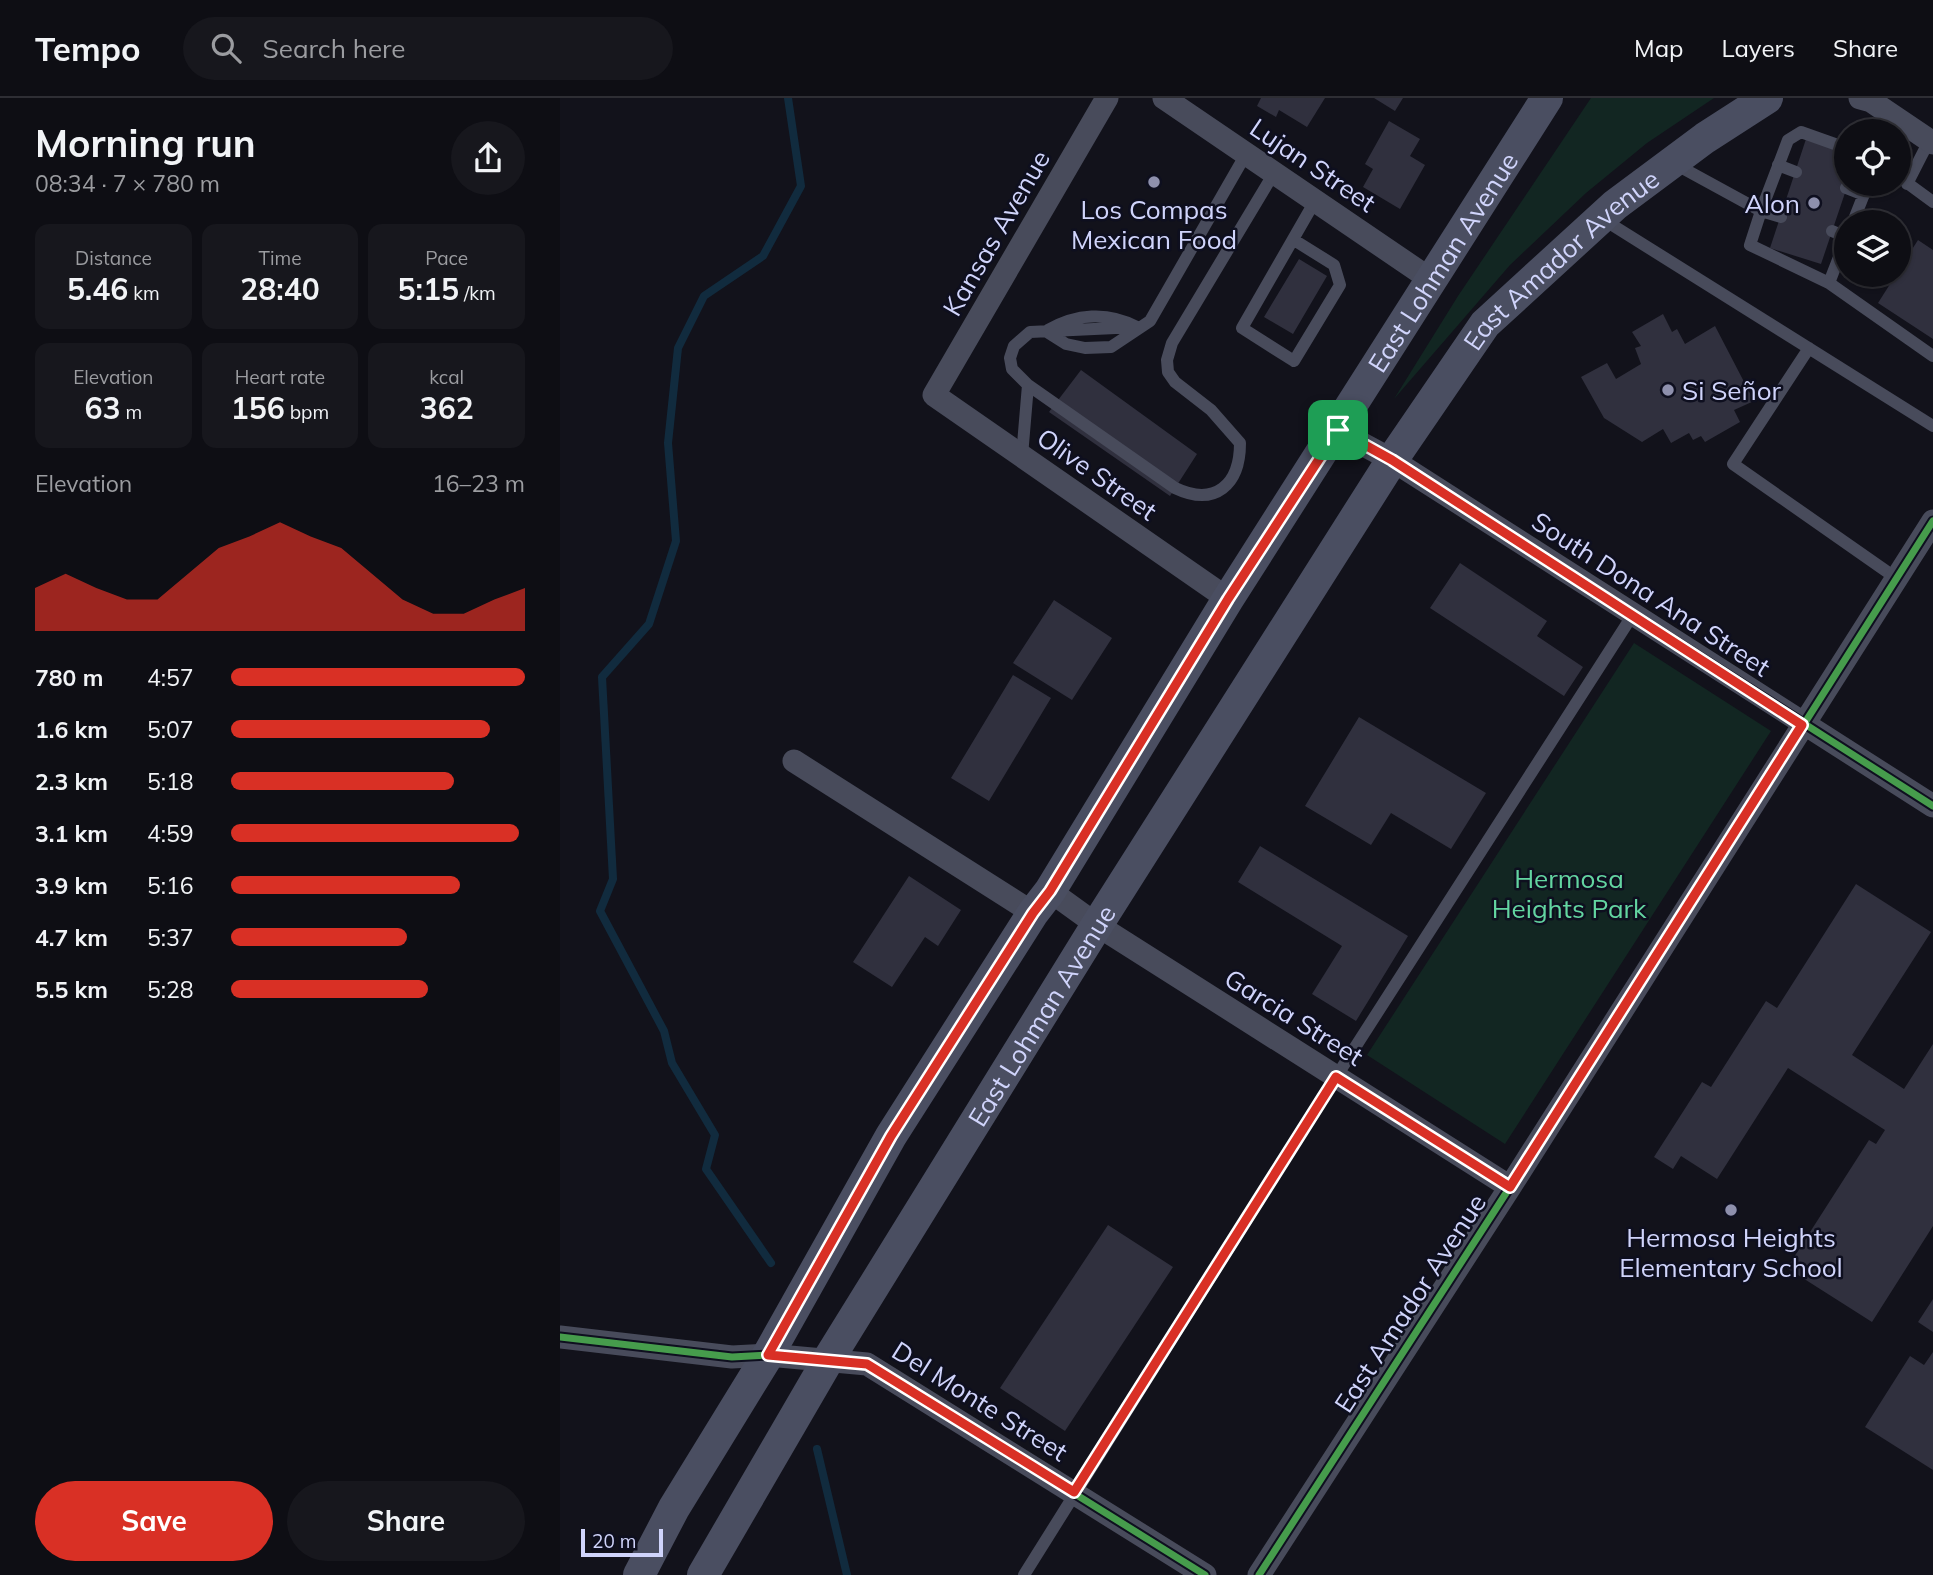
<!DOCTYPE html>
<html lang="en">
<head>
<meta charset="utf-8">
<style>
  body { margin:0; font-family:Mulish,sans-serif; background:#17171d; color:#f1f3f6; height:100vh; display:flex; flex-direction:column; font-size:26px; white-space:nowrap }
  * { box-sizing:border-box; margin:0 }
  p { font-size:23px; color:#9b9ca0 }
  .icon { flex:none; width:38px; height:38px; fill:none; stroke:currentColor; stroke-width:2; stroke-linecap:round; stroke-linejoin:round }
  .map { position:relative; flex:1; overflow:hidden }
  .side { display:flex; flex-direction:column; background:#0e0e14; width:560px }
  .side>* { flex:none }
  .tools { position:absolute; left:1274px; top:21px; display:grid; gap:14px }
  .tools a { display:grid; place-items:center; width:77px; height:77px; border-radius:50%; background:#0e0e14; box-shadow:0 2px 5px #0004,0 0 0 2px #2e2e34; font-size:35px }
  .scale { position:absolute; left:21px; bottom:18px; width:82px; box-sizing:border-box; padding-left:7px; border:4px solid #d0d4fb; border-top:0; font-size:19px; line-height:24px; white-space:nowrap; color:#d0d4fb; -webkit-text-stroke:5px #0e0f1f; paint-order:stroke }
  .pin { position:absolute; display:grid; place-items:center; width:60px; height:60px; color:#fff; margin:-30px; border-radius:14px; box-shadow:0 4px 10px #0006 }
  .round { display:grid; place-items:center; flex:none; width:74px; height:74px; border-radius:37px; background:#17171d }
  .summary { display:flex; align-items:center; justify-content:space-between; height:119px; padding:0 35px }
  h1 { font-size:38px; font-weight:700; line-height:52px }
  .figures { display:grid; grid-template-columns:repeat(3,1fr); gap:10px; height:119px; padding:7px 35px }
  .figures div { display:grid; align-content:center; border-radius:14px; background:#17171d; text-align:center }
  .figures b { font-size:30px; font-weight:700 }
  .figures small { font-size:19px; font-weight:400 }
  .figures p { font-size:19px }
  .chart { height:196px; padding:14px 35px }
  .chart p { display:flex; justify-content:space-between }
  .chart svg { width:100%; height:126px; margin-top:7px; fill:#d93025; opacity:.7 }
  .primary-button { display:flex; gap:14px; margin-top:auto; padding:14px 35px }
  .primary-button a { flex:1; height:80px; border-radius:42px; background:#d93025; color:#fff; font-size:28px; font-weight:700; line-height:80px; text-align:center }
  .primary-button a+a { background:#17171d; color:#f1f3f6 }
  ul { padding:0 35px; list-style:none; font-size:23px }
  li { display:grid; grid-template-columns:112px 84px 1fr; align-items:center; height:52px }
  li i { height:18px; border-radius:9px; background:#d93025 }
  header { display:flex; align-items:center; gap:42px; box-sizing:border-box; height:98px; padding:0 35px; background:#0e0e14; border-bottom:2px solid #2e2e34 }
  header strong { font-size:33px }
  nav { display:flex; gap:38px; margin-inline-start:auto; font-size:24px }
  .search { width:490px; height:63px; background:#17171d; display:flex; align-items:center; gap:18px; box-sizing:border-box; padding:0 24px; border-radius:38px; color:#9b9ca0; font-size:26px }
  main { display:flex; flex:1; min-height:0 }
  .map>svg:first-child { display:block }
  .green { fill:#122622 }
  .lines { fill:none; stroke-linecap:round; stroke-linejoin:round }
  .stream { stroke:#112b3e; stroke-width:8 }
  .building { fill:#30303e }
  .service { stroke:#484b5b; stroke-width:12 }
  .minor { stroke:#484b5b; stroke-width:23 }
  .secondary { stroke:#4a4e61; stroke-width:32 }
  .cycleway-casing { stroke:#0e0f1f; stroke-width:11 }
  .cycleway { stroke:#469c4c; stroke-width:7 }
  .route-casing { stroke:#fff; stroke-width:14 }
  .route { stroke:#d93025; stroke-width:9 }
  .poi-dot { fill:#8e90ad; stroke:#0e0f1f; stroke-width:2.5 }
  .labels { text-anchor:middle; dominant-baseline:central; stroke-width:5; stroke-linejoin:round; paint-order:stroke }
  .street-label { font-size:26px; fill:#d0d4fb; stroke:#0e0f1f }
  .poi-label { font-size:26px; fill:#d0d4fb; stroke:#0e0f1f }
  .park-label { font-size:26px; fill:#63d5a1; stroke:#0e0f1f }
</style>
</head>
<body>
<header>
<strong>Tempo</strong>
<div class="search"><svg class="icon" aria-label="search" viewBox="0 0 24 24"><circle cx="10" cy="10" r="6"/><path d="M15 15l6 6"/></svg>Search here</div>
<nav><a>Map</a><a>Layers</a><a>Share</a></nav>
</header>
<main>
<section class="side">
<div class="summary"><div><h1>Morning run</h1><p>08:34 · 7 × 780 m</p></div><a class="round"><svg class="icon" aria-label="share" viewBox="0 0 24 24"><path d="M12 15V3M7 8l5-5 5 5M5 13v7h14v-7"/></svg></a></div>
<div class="figures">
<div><p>Distance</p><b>5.46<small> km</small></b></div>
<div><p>Time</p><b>28:40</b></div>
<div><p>Pace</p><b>5:15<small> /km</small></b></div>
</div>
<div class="figures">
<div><p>Elevation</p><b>63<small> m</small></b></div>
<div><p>Heart rate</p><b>156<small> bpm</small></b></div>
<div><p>kcal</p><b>362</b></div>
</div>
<div class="chart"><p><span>Elevation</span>16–23 m</p>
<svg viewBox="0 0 160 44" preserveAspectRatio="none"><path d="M0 44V29L10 24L20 29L30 33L40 33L50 24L60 15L70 11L80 6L90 11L100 15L110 24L120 33L130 38L140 38L150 33L160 29V44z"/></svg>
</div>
<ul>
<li><b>780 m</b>4:57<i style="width:100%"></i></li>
<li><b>1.6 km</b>5:07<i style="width:88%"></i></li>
<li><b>2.3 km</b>5:18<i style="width:76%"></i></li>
<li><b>3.1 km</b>4:59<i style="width:98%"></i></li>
<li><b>3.9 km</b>5:16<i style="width:78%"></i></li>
<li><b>4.7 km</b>5:37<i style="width:60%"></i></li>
<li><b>5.5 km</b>5:28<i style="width:67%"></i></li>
</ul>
<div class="primary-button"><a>Save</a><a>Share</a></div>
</section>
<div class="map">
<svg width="1373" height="1477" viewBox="0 0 1373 1477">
  <rect width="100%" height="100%" fill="#12121b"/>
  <!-- green -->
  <path class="green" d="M1031,0H1154L1087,45L1026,95L950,167L834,301L898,198Z
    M1074,545L1211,633L945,1046L807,957Z"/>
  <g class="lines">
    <!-- stream -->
    <path class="stream" d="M211,1165L146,1071L155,1037L112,965L104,933L40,813L53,781L42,579L89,526L116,443L108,345L118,250L144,198L203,158L241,88L228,0
      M257,1351L287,1477"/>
  </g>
  <!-- building -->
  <path class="building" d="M701,0H765L747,29L719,12L716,19L697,8Z
    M814,0H843L835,13Z
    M829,23L860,41L850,58L865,67L840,111L803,89L813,71L805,66Z
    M1246,41L1286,54L1288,86L1261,166L1210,150Z
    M1358,142L1373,152V241L1318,205Z
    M739,161L767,178L733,236L704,219Z
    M1103,216L1112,234L1117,231L1125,246L1155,228L1194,303L1174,312L1180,324L1145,344L1141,338L1133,342L1129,335L1111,345L1103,331L1082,344L1044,320L1021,279L1047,265L1056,281L1081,266L1075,250L1081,248L1072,234Z
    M521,272L637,356L610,398L489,314Z
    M900,465L987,523L977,538L1023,569L1004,598L870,510Z
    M494,502L552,540L512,602L453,565Z
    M453,577L491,600L429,703L391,680Z
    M799,619L926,695L891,751L831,715L811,747L745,708Z
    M700,748L848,838L796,923L752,896L782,848L678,784Z
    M349,778L401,812L378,848L365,839L332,889L293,864Z
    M1296,786L1371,834L1292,957L1344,991L1373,946V1128L1312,1224L1227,1170L1309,1042L1316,1046L1325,1032L1228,970L1157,1081L1121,1058L1113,1071L1094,1059L1142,984L1151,989L1206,903L1217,910Z
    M548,1127L613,1169L505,1333L440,1290Z
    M1373,1201V1234L1358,1224Z
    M1373,1254V1372L1305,1329L1350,1258L1364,1267Z"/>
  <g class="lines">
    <!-- service -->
    <path class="service" d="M1115,66L1201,113L1228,42L1241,34L1286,50
      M1218,67L1236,74
      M1339,79L1373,104
      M1347,86L1369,43
      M1286,90L1304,97
      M1221,119L1201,113L1190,147L1269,185L1286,141
      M1041,120L1373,328
      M1293,124L1308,86
      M1272,133L1286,139
      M734,142L774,167L780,187L734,263L682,230L755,103
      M1269,185L1373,258
      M577,229L470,234L454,248L450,260L452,271L468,287L615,390C655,409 680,387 680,345L651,312L615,284L608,274L607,262L612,245L714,75
      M488,232C516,216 547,213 577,229
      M487,234L506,246L525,250L551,249L590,223L686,56
      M1249,250L1173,366L1336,480
      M462,358L468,287
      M464,1477L776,979L1072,518"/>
    <!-- minor -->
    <path class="minor" d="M547,0L374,297L668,501
      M604,0L870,181
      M1300,0L1311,3L1373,45
      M778,333L832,362L1373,708
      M234,663L473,815
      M490,793L537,827L950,1089
      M0,1239L172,1259L208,1257L307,1266L645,1477
      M699,1477L950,1089L1373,423"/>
    <!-- secondary -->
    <g class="secondary">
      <path id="s1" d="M79,1477L114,1410L208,1257L331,1038L473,815L490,793L668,501L987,0"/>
      <path id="s2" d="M143,1477L268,1262L537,827L832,362L925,226L1055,107L1145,40L1207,0"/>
    </g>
    <defs>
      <path id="cycleway" d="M778,333L832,362L1373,708
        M0,1239L172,1259L208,1257L307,1266L645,1477
        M699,1477L950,1089L1373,423"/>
    </defs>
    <!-- cycleway casing -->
    <use href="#cycleway" class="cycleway-casing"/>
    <!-- cycleway -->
    <use href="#cycleway" class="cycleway"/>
  </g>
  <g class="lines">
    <defs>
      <path id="route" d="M778,332L832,362L1242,627L950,1089L776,979L514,1394L307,1266L208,1257L331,1038L473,815L490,793L668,501Z"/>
    </defs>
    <!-- route casing -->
    <use href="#route" class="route-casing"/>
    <!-- route -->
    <use href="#route" class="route"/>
  </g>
  <!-- markers -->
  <g class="poi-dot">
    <circle cx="594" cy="84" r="7"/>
    <circle cx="1254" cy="105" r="7"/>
    <circle cx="1108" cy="292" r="7"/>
    <circle cx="1171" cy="1112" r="7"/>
  </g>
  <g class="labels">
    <!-- street labels -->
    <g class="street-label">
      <text transform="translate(753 67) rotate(34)">Lujan Street</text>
      <text transform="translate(436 135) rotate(-60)">Kansas Avenue</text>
      <text stroke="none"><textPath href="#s1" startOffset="1540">East Lohman Avenue</textPath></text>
      <text stroke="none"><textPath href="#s2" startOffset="1575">East Amador Avenue</textPath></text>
      <text transform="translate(537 376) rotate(35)">Olive Street</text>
      <text transform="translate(1091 496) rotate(33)">South Dona Ana Street</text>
      <text stroke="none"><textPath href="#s2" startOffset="654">East Lohman Avenue</textPath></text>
      <text transform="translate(734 919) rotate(32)">Garcia Street</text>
      <text transform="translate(850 1205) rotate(-57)">East Amador Avenue</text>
      <text transform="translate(420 1303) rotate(32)">Del Monte Street</text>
    </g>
    <!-- poi labels -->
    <g class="poi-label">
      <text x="1240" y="105" text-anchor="end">Alon</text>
      <text x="594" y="111">Los Compas<tspan x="594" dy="30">Mexican Food</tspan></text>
      <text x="1122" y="292" text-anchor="start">Si Señor</text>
      <text x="1171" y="1139">Hermosa Heights<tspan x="1171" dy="30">Elementary School</tspan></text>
    </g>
    <!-- park labels -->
    <g class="park-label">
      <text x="1009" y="780">Hermosa<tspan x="1009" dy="30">Heights Park</tspan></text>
    </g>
  </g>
</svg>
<div class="tools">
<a><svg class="icon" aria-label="locate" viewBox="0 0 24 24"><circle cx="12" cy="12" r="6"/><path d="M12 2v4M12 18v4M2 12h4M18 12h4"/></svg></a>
<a><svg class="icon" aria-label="layers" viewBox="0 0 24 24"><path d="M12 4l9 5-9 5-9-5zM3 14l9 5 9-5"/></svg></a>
</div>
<div class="scale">20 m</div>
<div class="pin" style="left:778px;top:332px;background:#1e9e55"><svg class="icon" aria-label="arrive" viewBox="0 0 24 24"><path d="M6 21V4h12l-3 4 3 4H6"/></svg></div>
</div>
</main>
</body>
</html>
